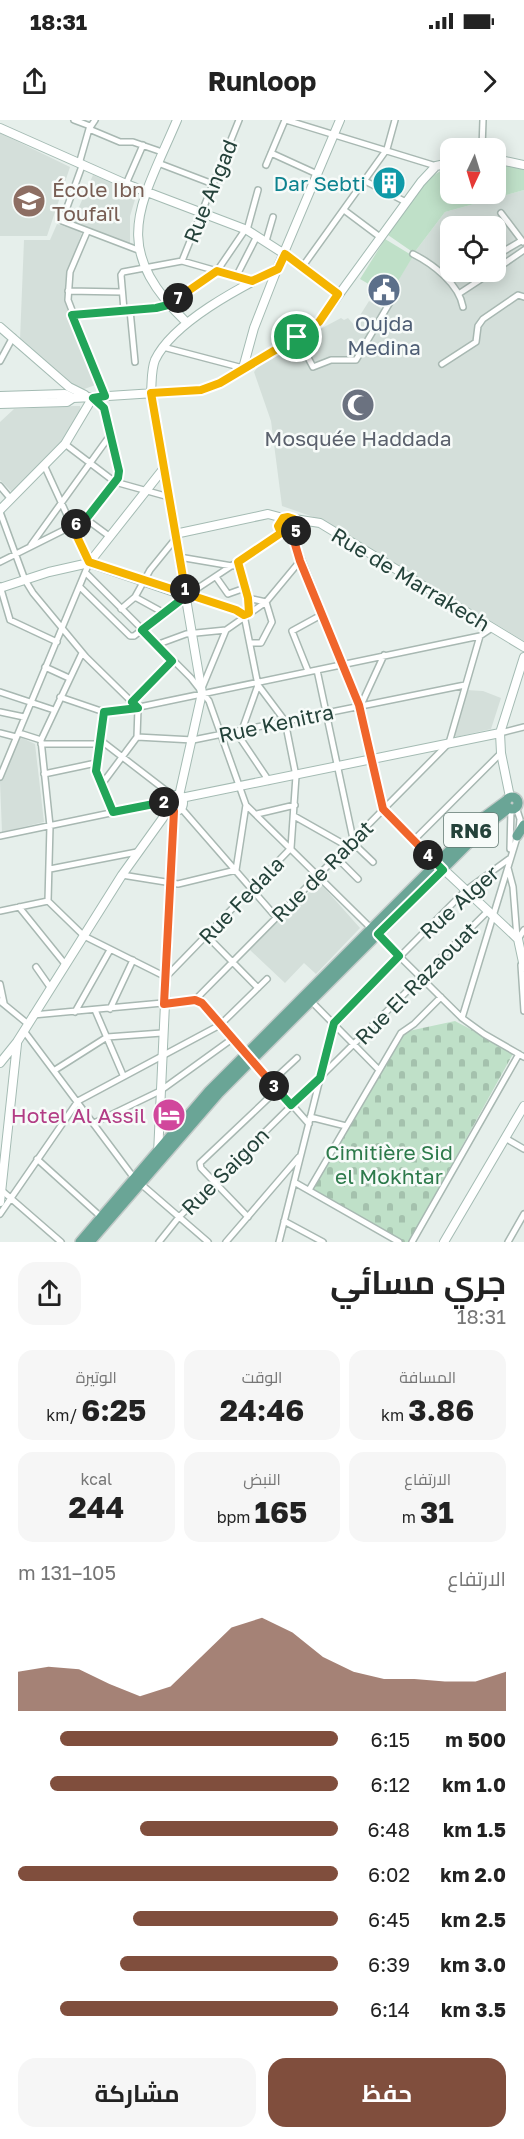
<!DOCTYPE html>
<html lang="ar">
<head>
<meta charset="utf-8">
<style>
  body { margin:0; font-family:"Golos Text",Cairo,sans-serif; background:#f6f6f6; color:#222; direction:rtl; height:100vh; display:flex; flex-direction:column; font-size:22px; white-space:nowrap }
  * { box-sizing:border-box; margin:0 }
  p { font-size:20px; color:#767676 }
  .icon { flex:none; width:33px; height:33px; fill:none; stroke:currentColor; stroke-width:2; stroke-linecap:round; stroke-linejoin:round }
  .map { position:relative; height:1122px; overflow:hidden; direction:ltr }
  .panel { display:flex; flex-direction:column; background:#fff; flex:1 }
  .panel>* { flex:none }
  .needle { width:39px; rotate:184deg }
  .tools { position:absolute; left:440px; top:18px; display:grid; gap:12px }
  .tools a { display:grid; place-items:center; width:66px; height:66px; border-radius:12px; background:#fff; box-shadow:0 3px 15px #0003; font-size:30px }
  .pin { position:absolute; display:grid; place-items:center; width:51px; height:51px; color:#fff; margin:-26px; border:3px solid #fff; border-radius:50%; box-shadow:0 2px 6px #0007 }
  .km { position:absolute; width:30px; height:30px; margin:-15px; border-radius:50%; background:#222; color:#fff; font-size:16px; line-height:30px; text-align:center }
  .round { display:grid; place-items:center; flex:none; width:63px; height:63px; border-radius:18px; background:#f6f6f6 }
  .overview { display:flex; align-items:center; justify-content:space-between; height:102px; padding:0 18px }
  h1 { font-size:33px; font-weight:700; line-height:45px }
  .figures { display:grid; grid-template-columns:repeat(3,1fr); gap:9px; height:102px; padding:6px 18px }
  .figures div { display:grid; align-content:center; border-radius:15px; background:#f6f6f6; text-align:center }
  .figures b { font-size:30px; font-weight:700 }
  .figures small { font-size:16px; font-weight:400 }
  .figures p { font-size:16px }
  .chart { height:168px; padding:12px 18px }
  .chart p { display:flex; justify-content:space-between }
  .chart svg { width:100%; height:108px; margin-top:6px; fill:#804e3d; opacity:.7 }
  .button { display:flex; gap:12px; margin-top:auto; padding:12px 18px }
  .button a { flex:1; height:69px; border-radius:18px; background:#804e3d; color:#fff; font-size:24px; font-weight:700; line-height:69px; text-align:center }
  .button a+a { background:#f6f6f6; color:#222 }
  ul { padding:0 18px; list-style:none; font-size:20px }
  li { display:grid; grid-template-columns:96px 72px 1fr; align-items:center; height:45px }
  li i { height:15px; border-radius:8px; background:#804e3d }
  .status { display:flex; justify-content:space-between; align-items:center; height:42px; padding:0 30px; background:#fff; direction:ltr }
  .status svg { height:16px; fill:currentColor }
  header { display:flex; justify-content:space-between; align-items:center; height:78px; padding:0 18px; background:#fff; font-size:27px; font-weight:700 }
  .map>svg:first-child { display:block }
  .built { fill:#d4dfda; fill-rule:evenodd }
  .cemetery { fill:url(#cemetery-stones) }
  .green { fill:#bfe0c8 }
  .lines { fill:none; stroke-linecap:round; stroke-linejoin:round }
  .street-casing { stroke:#a8b8b2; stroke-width:8 }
  .secondary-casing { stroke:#a4bbb3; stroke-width:10 }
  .primary-casing { stroke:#c2cac8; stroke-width:12 }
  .street { stroke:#fff; stroke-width:5 }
  .secondary { stroke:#fff; stroke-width:8 }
  .primary { stroke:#6aa596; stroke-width:9 }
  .split-1-casing { stroke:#fff; stroke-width:12 }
  .split-2-casing { stroke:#fff; stroke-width:12 }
  .split-3-casing { stroke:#fff; stroke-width:12 }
  .split-4-casing { stroke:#fff; stroke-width:12 }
  .split-5-casing { stroke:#fff; stroke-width:12 }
  .split-6-casing { stroke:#fff; stroke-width:12 }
  .split-7-casing { stroke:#fff; stroke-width:12 }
  .split-8-casing { stroke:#fff; stroke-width:12 }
  .split-1 { stroke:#f5b400; stroke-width:8 }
  .split-2 { stroke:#22a559; stroke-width:8 }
  .split-3 { stroke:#f0652b; stroke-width:8 }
  .split-4 { stroke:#22a559; stroke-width:8 }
  .split-5 { stroke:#f0652b; stroke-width:8 }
  .split-6 { stroke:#f5b400; stroke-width:8 }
  .split-7 { stroke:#22a559; stroke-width:8 }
  .split-8 { stroke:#f5b400; stroke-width:8 }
  .labels { text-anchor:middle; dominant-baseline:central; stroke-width:5; stroke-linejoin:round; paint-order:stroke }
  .shield { fill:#f7fbf9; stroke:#637a73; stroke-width:1.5 }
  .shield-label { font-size:20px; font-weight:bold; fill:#24423a }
  .culture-label { font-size:21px; fill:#0d838f; stroke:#f7fbf9; text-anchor:end }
  .education-label { font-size:21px; fill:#785e54; stroke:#f7fbf9; text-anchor:start }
  .street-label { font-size:21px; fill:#24423a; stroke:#f7fbf9 }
  .service-label { font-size:21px; fill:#4e5e75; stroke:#f7fbf9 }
  .worship-label { font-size:21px; fill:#5b616d; stroke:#f7fbf9 }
  .hotel-label { font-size:21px; fill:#b23c85; stroke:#f7fbf9; text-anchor:end }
  .park-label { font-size:21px; fill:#2d7a4b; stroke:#f7fbf9 }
</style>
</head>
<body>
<div class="status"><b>18:31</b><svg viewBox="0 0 49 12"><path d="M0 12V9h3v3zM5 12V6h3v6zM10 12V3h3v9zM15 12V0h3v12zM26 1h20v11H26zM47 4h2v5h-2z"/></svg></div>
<header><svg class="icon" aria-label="forward" viewBox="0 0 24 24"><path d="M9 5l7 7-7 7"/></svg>Runloop<svg class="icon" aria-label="share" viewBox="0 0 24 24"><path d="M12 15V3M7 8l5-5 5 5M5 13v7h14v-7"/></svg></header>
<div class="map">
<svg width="524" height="1122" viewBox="0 0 524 1122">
  <defs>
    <pattern id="cemetery-stones" width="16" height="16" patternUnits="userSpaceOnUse" patternTransform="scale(1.5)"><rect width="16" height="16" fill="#bfe0c8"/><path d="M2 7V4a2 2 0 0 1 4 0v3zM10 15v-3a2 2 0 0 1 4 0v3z" fill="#a4c1ad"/></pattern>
  </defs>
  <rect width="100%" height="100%" fill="#e6efeb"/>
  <!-- built -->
  <path class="built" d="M0,13L70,47L47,116H0Z
    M93,55L137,73L130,96V125L72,103Z
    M524,70V521L322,400L282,386L271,301L254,252L264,239L341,198L344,200L348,198L354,205L369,181L382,189L414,133L445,92ZM450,106H495V152H450Z
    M57,104L82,112L66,157L65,183L98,264L79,271L20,220L24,120H50Z
    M74,286H80L81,291L66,318L12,372L0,360V302L14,289Z
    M466,570L483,571L501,578L491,609L456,617L453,614Z
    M18,616L35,624L44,702L2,712L0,662Z
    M320,763L360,808L316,854L304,843L285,863L250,830L279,799Z"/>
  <!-- cemetery -->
  <path class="cemetery" d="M455,901L514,932L409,1122H400L310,1071L404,912Z"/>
  <!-- green -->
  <path class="green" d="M495,42L524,49V70L445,92L414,133L388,115C405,91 421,56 450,47V74H495Z
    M385,119L413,136L384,185L367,175L372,166L360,159Z"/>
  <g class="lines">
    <defs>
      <path id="street" d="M74,0L90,6
        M286,0L436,46
        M89,9L120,22H133L162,32
        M482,28L483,0
        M271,33L317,54
        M158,43L213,64
        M79,44L89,9L95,0
        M266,45L285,0
        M82,46L62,101L138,130
        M365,61L406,82
        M126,64L143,25
        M344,90L380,117
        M501,93L523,122
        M247,110L258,70
        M87,112L70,152L68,180L105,276
        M266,121L273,97
        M413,134C433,144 459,164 463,187
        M182,141L239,0
        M303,146L387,29L395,0
        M501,146L499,134L521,121
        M495,150L524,130
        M237,155L257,116
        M68,171L122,172
        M460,173L492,152
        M124,190L121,155L123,152L182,141L252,161
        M130,190L135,242
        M72,195L168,185L217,151L245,110
        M297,217L313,247L331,240H356L396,172
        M163,227L243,248
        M0,241L13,217
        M442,244L476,222L478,206L483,199L518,175L524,177
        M65,324L115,362L169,377
        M0,366L10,378
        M0,392L25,460L33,473L86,537L138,588L137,617L102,664
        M86,399L109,416
        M292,415L359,585L383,689L437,744
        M31,425L111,314
        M179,437L232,446
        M0,442L86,399L118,358L119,351L104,289L94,278
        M238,442L248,478V493
        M86,453L191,558L209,581L246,685L462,898L484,914L524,937
        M216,457L228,474L245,468
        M0,466L10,500L57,522
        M80,467L130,516H134L186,476L281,413
        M186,476L235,490L244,495
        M135,477L164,493
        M248,478L266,482L272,502L261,523H250
        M121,489L135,477L150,450L176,418
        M156,525L186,514L226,510
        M45,547L69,558
        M317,550L353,719
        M308,551L292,511L323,494
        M202,568L226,510L266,482L300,441
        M0,572L54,590
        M60,577L104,592L125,590L480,516L492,508
        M132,582L172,541
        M361,585L384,535
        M0,592L24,597
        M104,592L96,651L113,692
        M242,610L258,565
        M236,612L269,661
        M0,613L16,617
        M19,613L41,620
        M500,613L524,607
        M137,617L193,620L465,565
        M99,619L173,676
        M41,624H98
        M44,654L96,643
        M0,657L89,443L44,345
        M181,688L276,797
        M257,694L295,685
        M294,696L347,726
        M0,716L168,681
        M414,720L501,633
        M351,721L373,742
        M510,729L511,689
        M336,737L358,759
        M508,748L513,767L517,818
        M50,749L137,732
        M122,755L178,764L236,750L246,685
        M48,781L84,816L166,857L291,728L296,656L285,601L258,565L244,495
        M48,781L50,706L41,620L82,533
        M19,787L65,844
        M0,791L48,781
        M207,816L258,868
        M518,819L524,810
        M521,845L524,891
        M36,847L50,867
        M0,864L4,883
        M195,880L449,623L480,516
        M195,880L202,883L309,1004
        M0,881L28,904
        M311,881L379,950
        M110,889L133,840
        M95,890L123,955
        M75,892L110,830
        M33,895L195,880
        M462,898L519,711L520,699L516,687
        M24,911L134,1058L208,1122
        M55,950L107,917L162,913
        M271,962L297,938
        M310,997L346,1006
        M94,1003L160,971L232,919
        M505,1018L524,1029
        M37,1039L100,1096
        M294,1062L399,1122
        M0,1069L61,1122
        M309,1070L401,913L414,904L441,877
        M0,1094L78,981L220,905L267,859
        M248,1097L201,1048L200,1043L277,970
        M284,1101L323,1122
        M159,1122L179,1097L487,792
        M226,1122L299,1037
        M279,1122L334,903L465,771L509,739
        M412,1122L519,934
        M508,1122L524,1094"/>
      <path id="secondary" d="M177,0C140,87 108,126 187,203
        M0,8L126,64L247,110L303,146L337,174
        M495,39L524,45
        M0,207L69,267L85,275
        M243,248L254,208L277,149L340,0
        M0,276L65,274L73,278L93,277L201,270L220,263L306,212L319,202L421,62L436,46L450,43
        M0,284L67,282L73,278
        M0,390L65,324L93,277
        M279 406a9 9 0 1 1 18 0a9 9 0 1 1-18 0Z
        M294,399L320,403L524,527
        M175,414L268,394L283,398
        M89,443L164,348
        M0,468L49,452L89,443L186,476
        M167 683a8 8 0 1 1 16 0a8 8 0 1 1-16 0Z
        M179,676L202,573L151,272C152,262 151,250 155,240C173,202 241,167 277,149
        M510,677L501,633L500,613L524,537
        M181,678L500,613
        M439,745L518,819L524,847
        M0,943L17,922L122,755L170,688
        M158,1034L174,691
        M0,1082L17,924
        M444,1122L524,986"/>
      <path id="primary" d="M506 683a6 6 0 1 1 12 0a6 6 0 1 1-12 0Z
        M517,716L524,705
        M80,1122L209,971L481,699L507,680
        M90,1122L219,973L486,706L509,688"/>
    </defs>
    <!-- street casing -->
    <use href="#street" class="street-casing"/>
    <!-- secondary casing -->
    <use href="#secondary" class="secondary-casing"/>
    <!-- primary casing -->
    <use href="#primary" class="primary-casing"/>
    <!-- street -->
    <use href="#street" class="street"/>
    <!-- secondary -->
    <use href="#secondary" class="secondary"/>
    <!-- primary -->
    <use href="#primary" class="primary"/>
  </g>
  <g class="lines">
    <defs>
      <path id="split-1" d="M185,469L151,273L201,270L220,263L297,217"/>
      <path id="split-2" d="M164,682L113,692L96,651L104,592L138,588L132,582L172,541L142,510L186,476L185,469"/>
      <path id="split-3" d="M164,682L168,681L169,686L174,691L164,884L195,880L202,883L274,966"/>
      <path id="split-4" d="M274,966L291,985L320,958L334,903L399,836L378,814L443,750L428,735"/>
      <path id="split-5" d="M296,411L292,414L300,441L359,585L383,689L428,735"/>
      <path id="split-6" d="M76,404L72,406L89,442L236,490L244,495L249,493L248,478L238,442L281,413L278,406L283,398L288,397L294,399L296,411"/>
      <path id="split-7" d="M76,404L86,399L118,358L119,351L104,288L93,278L105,276L72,195L156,188L168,185L178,178"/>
      <path id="split-8" d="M178,178L217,151L252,161L278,149L285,134L338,174L319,202L297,217"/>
    </defs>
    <!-- split-1 casing -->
    <use href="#split-1" class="split-1-casing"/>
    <!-- split-2 casing -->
    <use href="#split-2" class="split-2-casing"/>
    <!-- split-3 casing -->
    <use href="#split-3" class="split-3-casing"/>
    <!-- split-4 casing -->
    <use href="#split-4" class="split-4-casing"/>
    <!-- split-5 casing -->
    <use href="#split-5" class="split-5-casing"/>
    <!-- split-6 casing -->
    <use href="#split-6" class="split-6-casing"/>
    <!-- split-7 casing -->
    <use href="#split-7" class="split-7-casing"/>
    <!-- split-8 casing -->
    <use href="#split-8" class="split-8-casing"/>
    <!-- split-1 -->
    <use href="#split-1" class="split-1"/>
    <!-- split-2 -->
    <use href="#split-2" class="split-2"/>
    <!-- split-3 -->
    <use href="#split-3" class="split-3"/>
    <!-- split-4 -->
    <use href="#split-4" class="split-4"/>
    <!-- split-5 -->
    <use href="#split-5" class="split-5"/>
    <!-- split-6 -->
    <use href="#split-6" class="split-6"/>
    <!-- split-7 -->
    <use href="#split-7" class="split-7"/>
    <!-- split-8 -->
    <use href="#split-8" class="split-8"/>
  </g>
  <!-- icons -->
  <defs>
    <symbol id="building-disc" viewBox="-11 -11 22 22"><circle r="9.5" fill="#0f9aa8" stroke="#f7fbf9"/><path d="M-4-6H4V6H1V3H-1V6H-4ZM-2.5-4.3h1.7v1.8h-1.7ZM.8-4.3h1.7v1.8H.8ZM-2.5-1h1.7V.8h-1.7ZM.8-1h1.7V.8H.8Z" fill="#fff"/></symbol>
    <symbol id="school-disc" viewBox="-11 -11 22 22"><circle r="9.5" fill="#8d6e63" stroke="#f7fbf9"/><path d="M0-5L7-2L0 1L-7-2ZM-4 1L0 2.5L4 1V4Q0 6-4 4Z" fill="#fff"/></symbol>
    <symbol id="civic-disc" viewBox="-11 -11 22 22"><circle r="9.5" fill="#5c6f8a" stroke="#f7fbf9"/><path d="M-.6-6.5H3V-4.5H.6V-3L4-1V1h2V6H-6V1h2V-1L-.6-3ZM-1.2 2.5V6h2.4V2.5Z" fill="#fff"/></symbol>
    <symbol id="mosque-disc" viewBox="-11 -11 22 22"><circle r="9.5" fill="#6b7280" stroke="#f7fbf9"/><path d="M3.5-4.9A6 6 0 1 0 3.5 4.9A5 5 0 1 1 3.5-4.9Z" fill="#fff"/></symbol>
    <symbol id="hotel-disc" viewBox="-11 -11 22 22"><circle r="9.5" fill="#d1479c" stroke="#f7fbf9"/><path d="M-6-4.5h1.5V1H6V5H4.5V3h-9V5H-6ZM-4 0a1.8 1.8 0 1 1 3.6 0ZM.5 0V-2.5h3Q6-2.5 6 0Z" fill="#fff"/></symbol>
  </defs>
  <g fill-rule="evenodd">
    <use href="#building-disc" x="370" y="44" width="38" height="38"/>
    <use href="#school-disc" x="10" y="62" width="38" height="38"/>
    <use href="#civic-disc" x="365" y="151" width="38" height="38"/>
    <use href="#mosque-disc" x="339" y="266" width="38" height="38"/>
    <use href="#hotel-disc" x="150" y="976" width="38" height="38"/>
  </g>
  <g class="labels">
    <!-- shield labels -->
    <rect class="shield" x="444" y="693" width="54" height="34" rx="4.5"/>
    <g class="shield-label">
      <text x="471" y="710">RN6</text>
    </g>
    <!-- culture labels -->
    <g class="culture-label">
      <text x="366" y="63">Dar Sebti</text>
    </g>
    <!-- education labels -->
    <g class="education-label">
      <text x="52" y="69">École Ibn<tspan x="52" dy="24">Toufaïl</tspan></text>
    </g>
    <!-- street labels -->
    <g class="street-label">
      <text transform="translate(210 71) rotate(-68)">Rue Angad</text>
      <text transform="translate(411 459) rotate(31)">Rue de Marrakech</text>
      <text transform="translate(276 603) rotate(-12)">Rue Kenitra</text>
      <text transform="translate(322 751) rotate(-45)">Rue de Rabat</text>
      <text transform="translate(241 780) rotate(-46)">Rue Fedala</text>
      <text transform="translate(459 782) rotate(-42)">Rue Alger</text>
      <text transform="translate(416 863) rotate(-45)">Rue El Razaouat</text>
      <text transform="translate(225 1051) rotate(-45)">Rue Saigon</text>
    </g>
    <!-- service labels -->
    <g class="service-label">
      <text x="384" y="203">Oujda<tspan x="384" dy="24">Medina</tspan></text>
    </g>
    <!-- worship labels -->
    <g class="worship-label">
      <text x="358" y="318">Mosquée Haddada</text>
    </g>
    <!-- hotel labels -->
    <g class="hotel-label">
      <text x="146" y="995">Hotel Al Assil</text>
    </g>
    <!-- park labels -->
    <g class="park-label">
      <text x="389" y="1032">Cimitière Sid<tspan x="389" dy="24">el Mokhtar</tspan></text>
    </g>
  </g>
</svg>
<div class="tools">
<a><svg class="needle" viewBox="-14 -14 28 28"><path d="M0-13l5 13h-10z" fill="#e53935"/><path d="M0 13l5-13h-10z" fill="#767676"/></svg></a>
<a><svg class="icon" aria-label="locate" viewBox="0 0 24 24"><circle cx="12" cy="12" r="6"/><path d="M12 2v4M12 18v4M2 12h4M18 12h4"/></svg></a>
</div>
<div class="pin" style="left:297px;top:217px;background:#1e9e55"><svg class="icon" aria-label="arrive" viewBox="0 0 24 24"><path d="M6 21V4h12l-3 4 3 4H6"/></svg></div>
<b class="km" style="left:185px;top:469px">1</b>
<b class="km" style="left:164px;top:682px">2</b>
<b class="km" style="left:274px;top:966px">3</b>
<b class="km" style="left:428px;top:735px">4</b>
<b class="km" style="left:296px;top:411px">5</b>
<b class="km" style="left:76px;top:404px">6</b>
<b class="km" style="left:178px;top:178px">7</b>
</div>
<section class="panel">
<div class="overview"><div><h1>جري مسائي</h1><p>18:31</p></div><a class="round"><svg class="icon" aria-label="share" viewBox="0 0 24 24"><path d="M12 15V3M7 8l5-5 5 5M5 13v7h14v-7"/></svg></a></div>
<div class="figures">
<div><p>المسافة</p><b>3.86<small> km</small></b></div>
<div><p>الوقت</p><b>24:46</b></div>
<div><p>الوتيرة</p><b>6:25<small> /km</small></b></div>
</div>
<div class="figures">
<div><p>الارتفاع</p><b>31<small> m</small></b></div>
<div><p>النبض</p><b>165<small> bpm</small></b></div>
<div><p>kcal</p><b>244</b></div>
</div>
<div class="chart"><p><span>الارتفاع</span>105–131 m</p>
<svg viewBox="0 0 160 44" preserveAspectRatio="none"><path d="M0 44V28L10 26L20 27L30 33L40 38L50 34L60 22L70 10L80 6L90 12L100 22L110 28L120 31L130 31L140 32L150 32L160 28V44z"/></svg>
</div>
<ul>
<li><b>500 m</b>6:15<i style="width:87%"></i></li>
<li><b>1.0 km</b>6:12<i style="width:90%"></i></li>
<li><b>1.5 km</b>6:48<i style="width:62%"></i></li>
<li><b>2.0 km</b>6:02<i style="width:100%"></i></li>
<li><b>2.5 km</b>6:45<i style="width:64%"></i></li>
<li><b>3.0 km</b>6:39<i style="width:68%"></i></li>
<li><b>3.5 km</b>6:14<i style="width:87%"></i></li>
</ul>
<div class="button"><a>حفظ</a><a>مشاركة</a></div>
</section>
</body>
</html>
